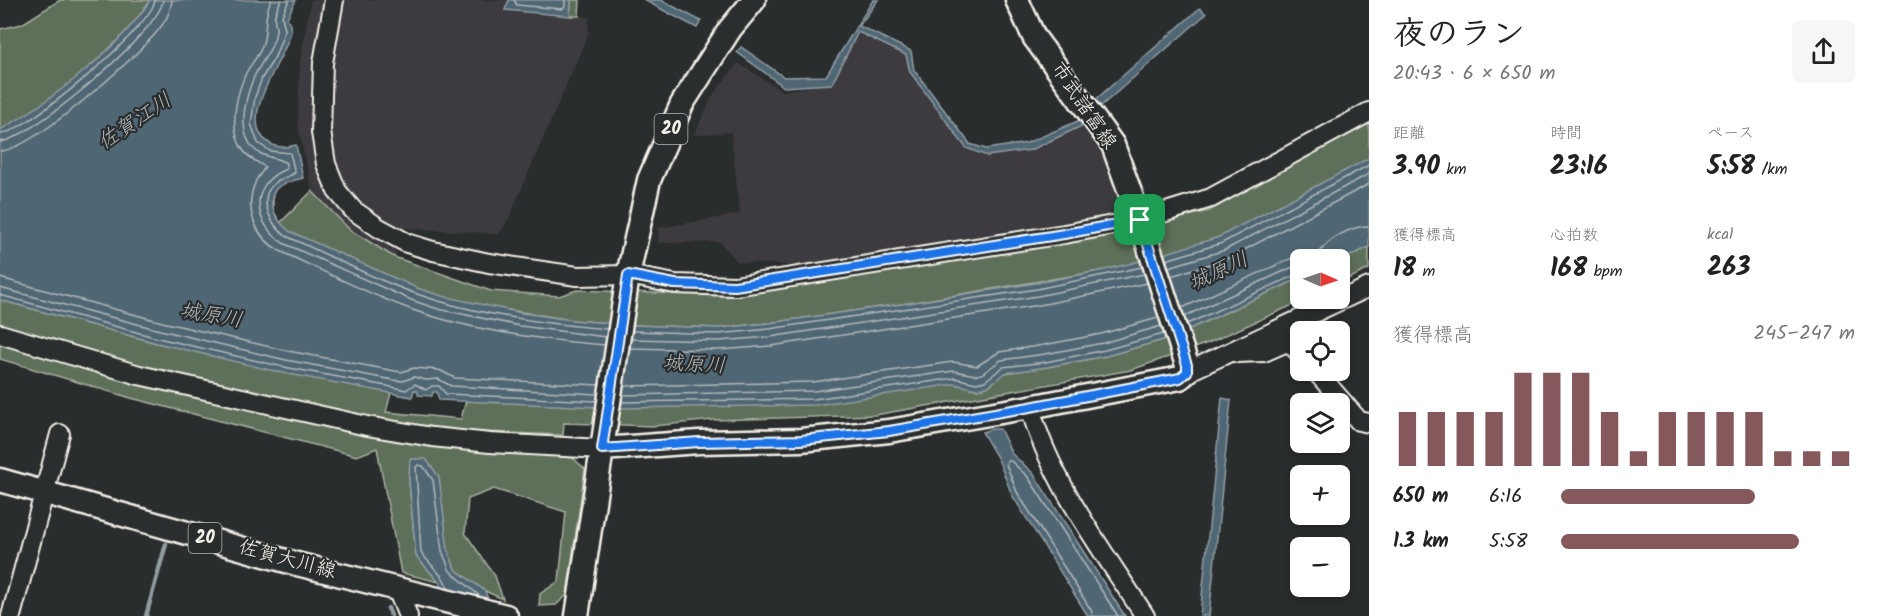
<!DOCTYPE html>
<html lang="ja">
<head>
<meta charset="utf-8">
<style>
  body { margin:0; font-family:Kalam,"Klee One",sans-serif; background:#f6f6f6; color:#222; height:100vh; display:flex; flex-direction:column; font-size:22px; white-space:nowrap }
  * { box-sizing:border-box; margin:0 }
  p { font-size:20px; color:#767676 }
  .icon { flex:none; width:33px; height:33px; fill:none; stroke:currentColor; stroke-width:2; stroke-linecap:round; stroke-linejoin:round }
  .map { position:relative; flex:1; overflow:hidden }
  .side { display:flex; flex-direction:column; background:#fff; width:510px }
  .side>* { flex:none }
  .needle { width:39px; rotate:92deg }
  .tools { position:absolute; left:1290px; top:249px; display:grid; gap:12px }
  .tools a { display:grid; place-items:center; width:60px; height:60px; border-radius:9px; background:#fff; box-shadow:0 3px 9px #0003; font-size:30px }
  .pin { position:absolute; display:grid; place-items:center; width:51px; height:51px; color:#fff; margin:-26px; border-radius:12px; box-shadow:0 3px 9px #0006 }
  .round { display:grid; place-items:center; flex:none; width:63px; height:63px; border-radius:9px; background:#f6f6f6 }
  .headline { display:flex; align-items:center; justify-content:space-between; height:102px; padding:0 24px }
  h1 { font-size:33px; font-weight:800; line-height:45px }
  .figures { display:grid; grid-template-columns:repeat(3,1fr); gap:9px; height:102px; padding:6px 24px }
  .figures div { display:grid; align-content:center }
  .figures b { font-size:26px; font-weight:800 }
  .figures small { font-size:16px; font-weight:400 }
  .figures p { font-size:16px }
  .chart { height:168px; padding:12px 24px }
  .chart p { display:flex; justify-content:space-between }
  .chart svg { width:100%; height:108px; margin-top:6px; stroke:#85585c; stroke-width:6 }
  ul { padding:0 24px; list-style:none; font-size:20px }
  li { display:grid; grid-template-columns:96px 72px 1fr; align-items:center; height:45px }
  li i { height:15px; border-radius:8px; background:#85585c }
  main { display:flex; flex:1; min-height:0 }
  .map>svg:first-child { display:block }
  .built { fill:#3e3b3f }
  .green { fill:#5e705a; stroke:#a9b0a1; stroke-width:1.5 }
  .water { fill:#506674; stroke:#929ea2; stroke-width:1.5 }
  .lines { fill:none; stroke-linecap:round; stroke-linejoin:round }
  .shore { stroke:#b2b9ba; stroke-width:1.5 }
  .stream { stroke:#929ea2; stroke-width:4.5 }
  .minor-casing { stroke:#f4f1e8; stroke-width:22 }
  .major-casing { stroke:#f4f1e8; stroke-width:27 }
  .minor { stroke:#2a2d2e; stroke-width:18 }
  .major { stroke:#2a2d2e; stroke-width:22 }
  .route-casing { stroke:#fff; stroke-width:12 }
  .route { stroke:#1a73e8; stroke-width:8 }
  .labels { text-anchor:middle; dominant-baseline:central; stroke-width:4.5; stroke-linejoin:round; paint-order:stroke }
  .shield { fill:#2a2d2e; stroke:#b7b6b0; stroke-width:1.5 }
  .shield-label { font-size:18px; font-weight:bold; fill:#f4f1e8 }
  .street-label { font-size:20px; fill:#f4f1e8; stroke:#2a2d2e }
  .water-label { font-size:21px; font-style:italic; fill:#b2b9ba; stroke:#2a2d2e }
</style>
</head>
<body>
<main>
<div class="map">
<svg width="1369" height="616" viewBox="0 0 1369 616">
  <rect width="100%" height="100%" fill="#2a2d2e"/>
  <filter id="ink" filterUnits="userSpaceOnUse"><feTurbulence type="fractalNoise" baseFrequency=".0167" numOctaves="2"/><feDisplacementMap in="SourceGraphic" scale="12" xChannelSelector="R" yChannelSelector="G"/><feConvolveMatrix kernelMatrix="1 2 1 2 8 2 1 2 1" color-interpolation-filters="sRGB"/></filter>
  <g filter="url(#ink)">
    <!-- built -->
    <path class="built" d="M311,0H509L505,10L589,17L588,34L509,218L499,234L405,228L395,257L350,230L312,191L298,125L300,63Z
      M858,32L906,55L910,72L966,148L987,156L1030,150L1086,124L1104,143L1125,191L1114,213L1076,227L823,267L738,262L720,242L658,243L659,228L740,214L731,132L694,135L713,95L738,63L782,91L832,84Z"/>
    <!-- green -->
    <path class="green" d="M60,0H174L0,143V29L22,24Z
      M571,0H580L579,16H570Z
      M1369,120V179L1146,274L1100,271L902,304L769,323L718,328L632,325L572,320L401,293L80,205L273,197V211L280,223L312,191L350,230L394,257L491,291L559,296L577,290L732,296L1075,241L1209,211Z
      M1369,247V269L1340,283V261Z
      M1300,278V298L1306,299L1208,343L1131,370L875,415L713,420L653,426L564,423L563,435L431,430L430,443L573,458L585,469L567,595L556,605L539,606L540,594L559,581L566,512L494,489L468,499L465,533L495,576L503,599L485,591L455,569L410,459L409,481L416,556L439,582L401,573L377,448L357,456L131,398L0,359V300L157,343L412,397L391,393L386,412L461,419L466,401L458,392L955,384L976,389L987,387L1004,373L1047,367L1106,356L1170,338Z"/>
    <!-- water -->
    <path class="water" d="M150,0H296L287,18C289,22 291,27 291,31C286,59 234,120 269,143C277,148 286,148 296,145L303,178C295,180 282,182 276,189C265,203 278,222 289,231L417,288L442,296L522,313L572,320L632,325L718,328L769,323L902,304L1036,283L1100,271L1144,260L1219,237L1369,158V247L1340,261L1300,260V278L1170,338L1106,356L1047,367L1005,373L987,387L976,389L955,384L815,405L621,408L439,400L437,392H433L432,396L418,395V391L414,390L412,397L283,373L157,343L0,300V130C49,103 121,47 150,0Z
      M509,0H571L570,16L505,10Z
      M644,0H661L701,21L697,28Z
      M873,0H878L859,26L911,51L914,70L970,144L986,149L1027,143L1080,120L1086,124L1031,150L987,156L966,148L910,72L906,55L858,32L832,84L784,87L737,52L741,47L784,77L826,76Z
      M1200,8L1206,14L1100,107L1094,101Z
      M1222,398L1231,400L1209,616H1200Z
      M992,429H1000L1012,454L1033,473L1125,616H1088L1012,495L998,459L982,432Z
      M410,459H426L439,477L448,550L455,569L485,591L494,616H453L439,582L416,556L409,481Z"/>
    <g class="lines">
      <!-- shore -->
      <path class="shore" d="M271,0C262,19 269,30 261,49C257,58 250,65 246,73C236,95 228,129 243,150C248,158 258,162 265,167C262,173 257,177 255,183C244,210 255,237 280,251C323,271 366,293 410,309C468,330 543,340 605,345
        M281,0C278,7 273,14 275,22C275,26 277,27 276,31C274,49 261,61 254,77C246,96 238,125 250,144C258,158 275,156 286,163V169C248,184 253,223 283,243L411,300L438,309L520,326L606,337
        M289,0L282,16L285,30L275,57L262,78L255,97L251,124L258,143L270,151L290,153L295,173C288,177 280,178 274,184C256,199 272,226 286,236C329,255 373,279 417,294C476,315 545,324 607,329
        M514,0L517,5L562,9L565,7V0
        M0,134C27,132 152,27 155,0
        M0,142C30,140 161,30 163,0
        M0,151C33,150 133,60 156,33C164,24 171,12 172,0
        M1166,260L1222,243L1369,165
        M1317,260C1321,241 1351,226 1369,226
        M1169,267L1225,250L1369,174
        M1171,276L1229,258L1369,184
        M0,278L162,322L288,351L395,371L401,372L414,368L439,370L455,378L599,385
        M0,288L160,330L286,360L393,380L403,381L414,377L426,380L438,379L451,386L597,394
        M0,295L158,338L284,367L392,387L406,390L415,384L426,390L432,386H439L446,394L596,401
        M1182,308L1290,259L1300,257L1310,260
        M1185,316L1293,267L1300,266
        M1187,324L1300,273
        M632,331L718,334L769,329L1037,289L1142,267
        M631,339L719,341L770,337L1038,296L1144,274
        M630,348L719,350L771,346L1040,305L1147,283
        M624,386L813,382L953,362L977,366L999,352L1044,345L1101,334L1158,318
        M623,395L814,391L954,371L976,375L982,374L1001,360L1045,354L1103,343L1161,326
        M622,402L814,399L955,378L976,383L985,381L1003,367L1046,362L1105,350L1163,334
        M448,588L443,578L421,553L416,467L418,465L423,466L433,480L442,551L450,571L481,597
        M1093,616L1091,610L1017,492L1006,464L1007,461H1011L1028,477L1118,616"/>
      <!-- stream -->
      <path class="stream" d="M388,608L391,616
        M146,616L166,544"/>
      <defs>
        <path id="minor" d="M334,0L323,63L321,132L326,164L337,191L353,210L379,228L407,243L433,251L489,263L577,276L628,275L675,284L735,286L1064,234L1140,220L1211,198L1369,112
          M0,334L139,375L367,426L432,437L490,443L602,449
          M1237,353L1264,352L1289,341L1300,354
          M1315,370L1359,421L1369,423
          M1187,372L1369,287
          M1030,407C1050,481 1104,552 1145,616
          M397,589L408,616
          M11,616L60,434"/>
        <path id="major" d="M602,449L699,442L801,440L889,431L1030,407L1180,378L1187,372V365L1140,220L1113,145L1034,37L1017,0
          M0,480L293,563L506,616
          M577,616L628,275L649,180L682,104L730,29L754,0"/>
      </defs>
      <!-- minor casing -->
      <use href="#minor" class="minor-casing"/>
      <!-- major casing -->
      <use href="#major" class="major-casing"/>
      <!-- minor -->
      <use href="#minor" class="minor"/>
      <!-- major -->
      <use href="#major" class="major"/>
    </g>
  </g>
  <g class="lines" filter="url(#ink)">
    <defs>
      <path id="route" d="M1140,220L1187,365V372L1180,378L1030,407L889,431L801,440L699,442L602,449L628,275L675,284L735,286L1064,234Z"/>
    </defs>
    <!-- route casing -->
    <use href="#route" class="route-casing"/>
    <!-- route -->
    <use href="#route" class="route"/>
  </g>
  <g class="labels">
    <!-- shield labels -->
    <g class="shield">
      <rect x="654.5" y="114" width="33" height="30" rx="4.5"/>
      <rect x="188.5" y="523" width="33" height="30" rx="4.5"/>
    </g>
    <g class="shield-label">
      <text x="671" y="129">20</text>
      <text x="205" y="538">20</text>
    </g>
    <!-- street labels -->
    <g class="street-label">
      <text transform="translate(1083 106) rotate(56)">市武諸富線</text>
      <text transform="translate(287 560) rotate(15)">佐賀大川線</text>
    </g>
    <!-- water labels -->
    <g class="water-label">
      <text transform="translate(135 122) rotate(-34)">佐賀江川</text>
      <text transform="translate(1219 272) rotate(-25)">城原川</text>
      <text transform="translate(211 316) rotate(10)">城原川</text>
      <text transform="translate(694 365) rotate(3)">城原川</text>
    </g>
  </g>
</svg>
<div class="tools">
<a><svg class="needle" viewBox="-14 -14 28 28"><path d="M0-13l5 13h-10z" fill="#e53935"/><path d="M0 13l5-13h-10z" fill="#767676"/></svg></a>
<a><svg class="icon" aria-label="locate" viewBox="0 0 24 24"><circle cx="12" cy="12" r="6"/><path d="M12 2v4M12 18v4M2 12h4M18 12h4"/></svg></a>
<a><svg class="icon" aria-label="layers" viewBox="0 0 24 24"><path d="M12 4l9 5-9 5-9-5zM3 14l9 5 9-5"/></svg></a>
<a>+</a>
<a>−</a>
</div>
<div class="pin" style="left:1140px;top:220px;background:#1e9e55"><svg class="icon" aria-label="arrive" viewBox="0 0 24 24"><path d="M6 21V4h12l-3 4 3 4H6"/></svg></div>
</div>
<section class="side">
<div class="headline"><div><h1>夜のラン</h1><p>20:43 · 6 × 650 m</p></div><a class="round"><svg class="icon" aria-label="share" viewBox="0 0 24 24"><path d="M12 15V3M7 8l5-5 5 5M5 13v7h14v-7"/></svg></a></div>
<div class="figures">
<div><p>距離</p><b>3.90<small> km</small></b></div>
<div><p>時間</p><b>23:16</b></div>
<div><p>ペース</p><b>5:58<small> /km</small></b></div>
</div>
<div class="figures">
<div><p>獲得標高</p><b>18<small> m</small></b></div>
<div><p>心拍数</p><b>168<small> bpm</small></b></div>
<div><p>kcal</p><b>263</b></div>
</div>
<div class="chart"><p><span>獲得標高</span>245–247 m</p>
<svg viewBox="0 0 160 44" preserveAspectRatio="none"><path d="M5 44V22M15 44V22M25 44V22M35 44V22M45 44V6M55 44V6M65 44V6M75 44V22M85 44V38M95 44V22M105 44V22M115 44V22M125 44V22M135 44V38M145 44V38M155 44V38"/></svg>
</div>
<ul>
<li><b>650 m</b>6:16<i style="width:66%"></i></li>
<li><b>1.3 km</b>5:58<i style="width:81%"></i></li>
</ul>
</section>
</main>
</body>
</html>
